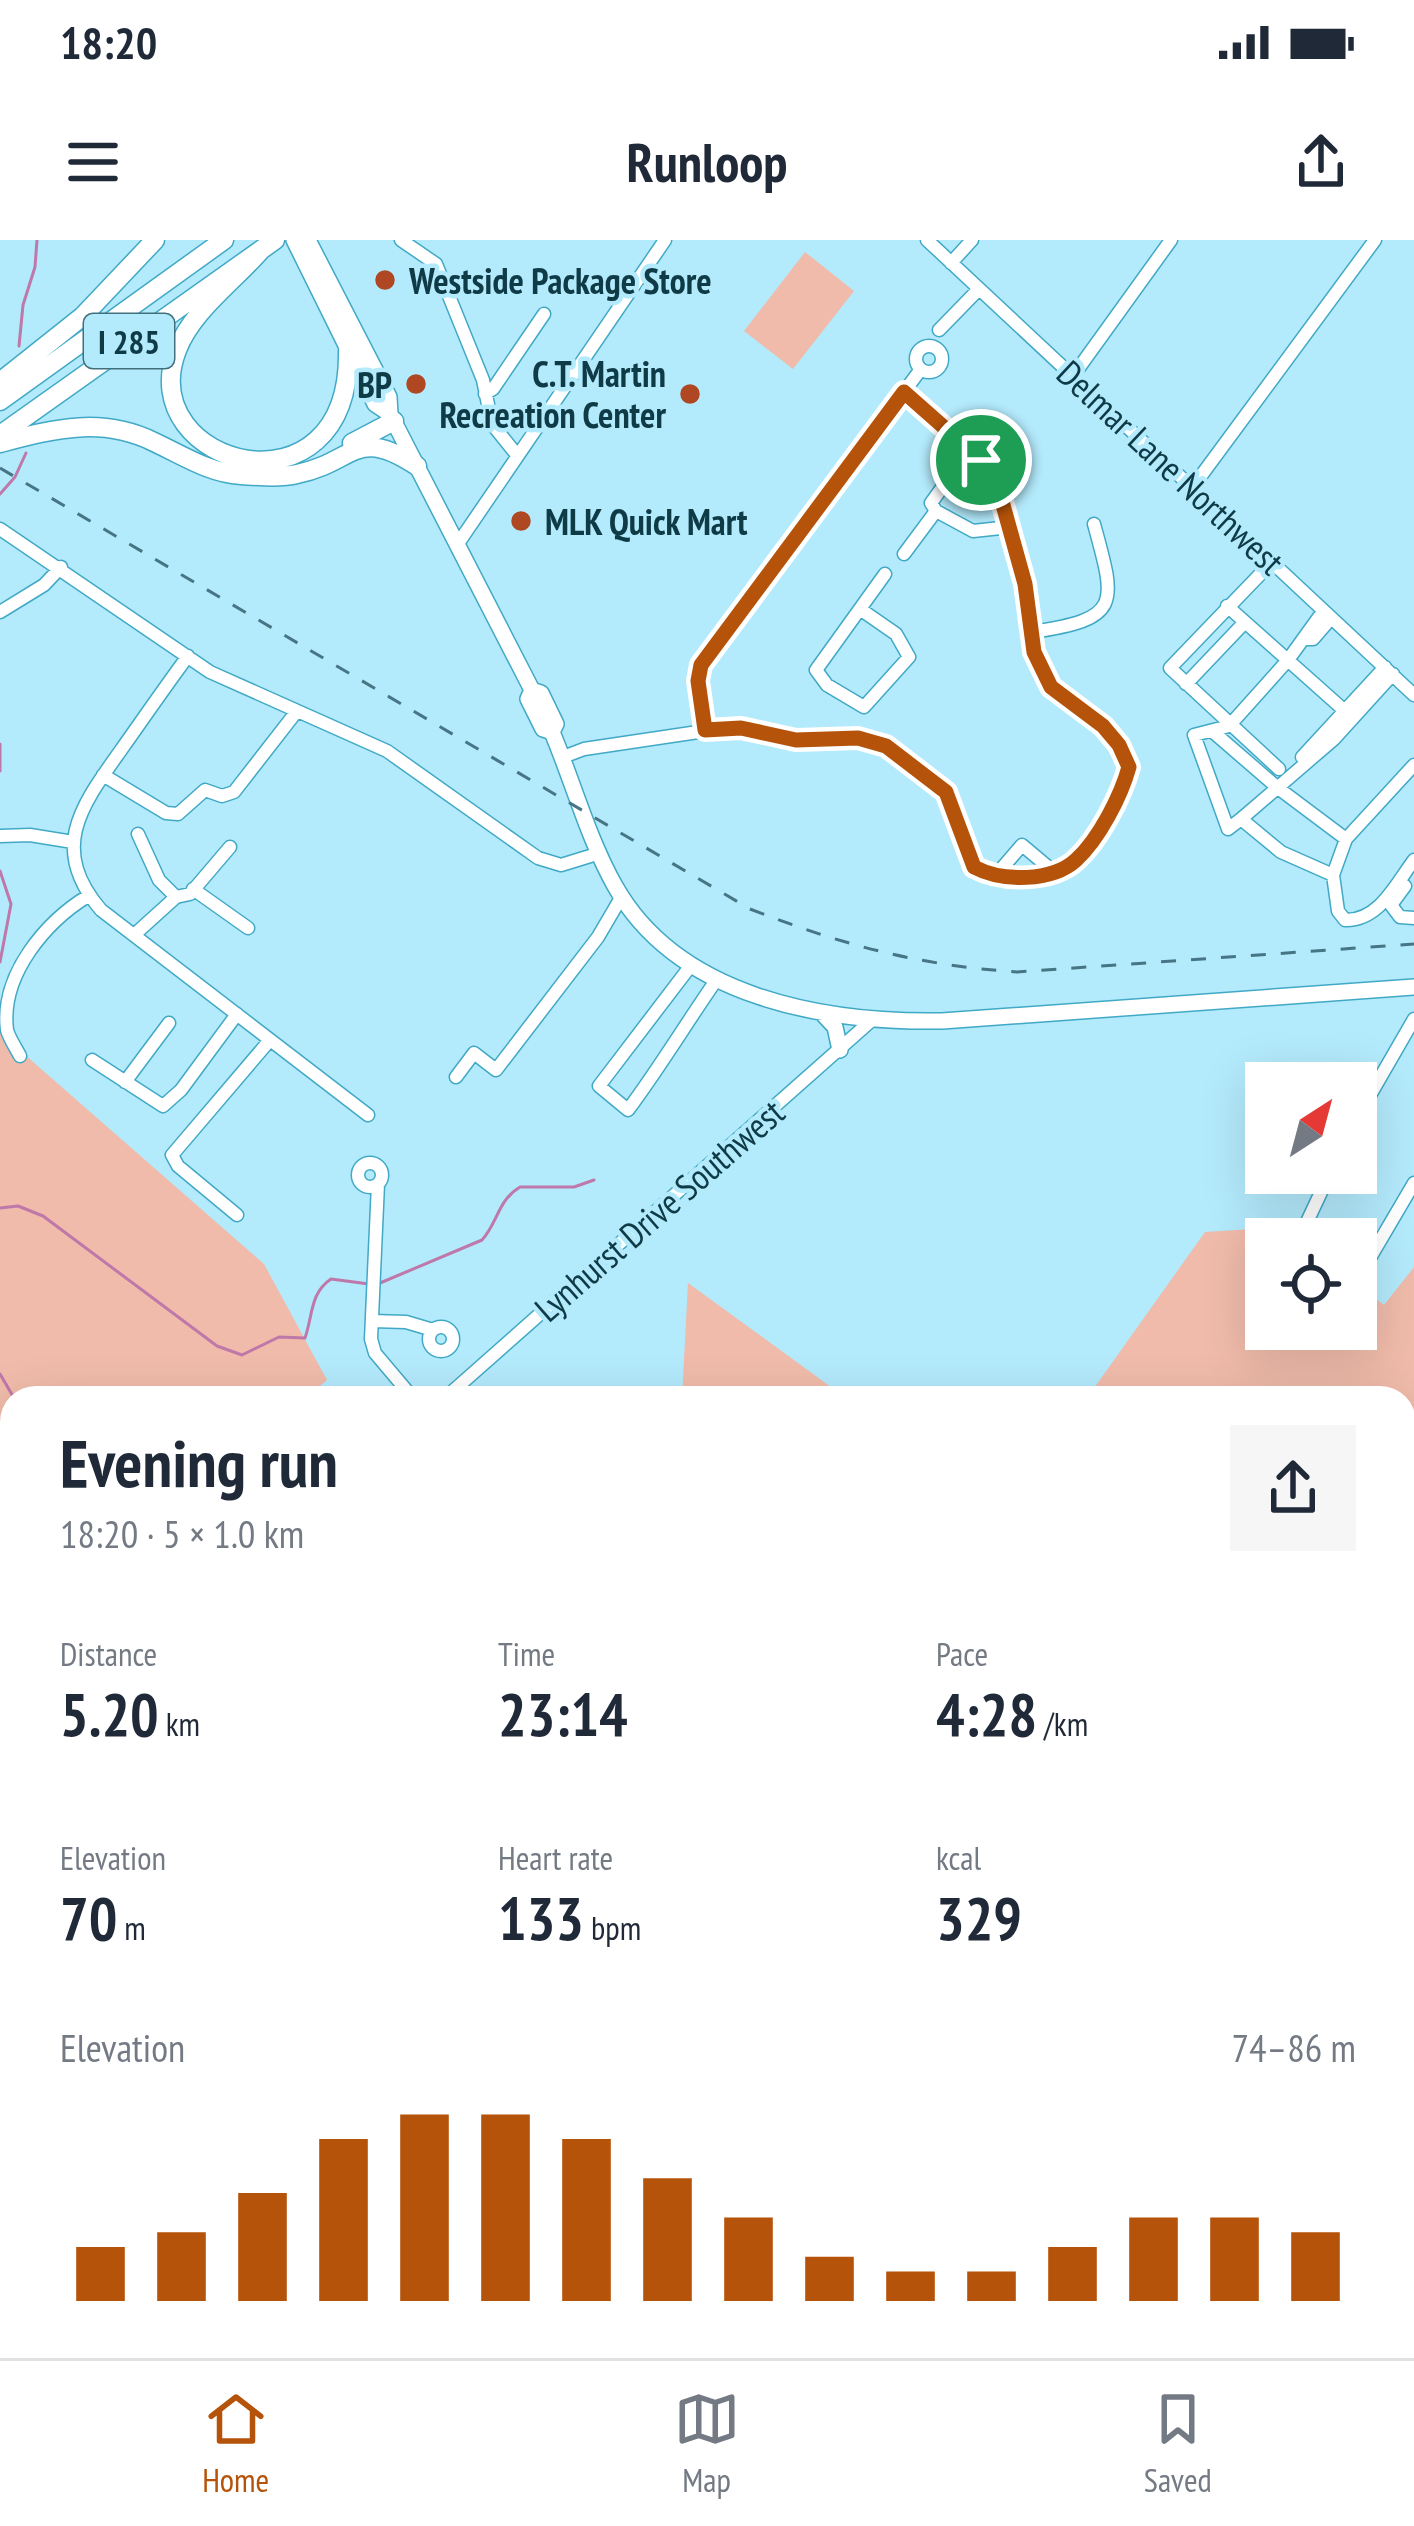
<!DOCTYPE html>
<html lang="en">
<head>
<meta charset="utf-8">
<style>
  body { margin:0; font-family:"PT Sans Narrow",sans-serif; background:#f6f6f7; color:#1f2937; height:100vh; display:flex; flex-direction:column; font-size:45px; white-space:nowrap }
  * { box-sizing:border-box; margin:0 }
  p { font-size:39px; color:#747a83 }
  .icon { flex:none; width:66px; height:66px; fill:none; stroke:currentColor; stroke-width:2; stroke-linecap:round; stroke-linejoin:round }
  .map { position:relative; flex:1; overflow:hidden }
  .sheet { position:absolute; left:0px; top:1146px; width:1416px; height:972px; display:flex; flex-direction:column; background:#fff; border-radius:36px 36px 0 0; box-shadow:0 12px 48px #0002 }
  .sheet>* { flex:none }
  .needle { width:78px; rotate:36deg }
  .controls { position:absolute; left:1245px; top:822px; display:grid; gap:24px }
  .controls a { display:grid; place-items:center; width:132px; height:132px; border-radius:0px; background:#fff; box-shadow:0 12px 48px #0002; font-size:60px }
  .pin { position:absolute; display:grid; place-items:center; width:102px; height:102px; color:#fff; margin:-51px; border:6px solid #fff; border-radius:50%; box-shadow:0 3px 12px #0007 }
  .round { display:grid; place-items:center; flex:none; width:126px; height:126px; border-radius:0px; background:#f6f6f7 }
  .overview { display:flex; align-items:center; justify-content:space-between; height:204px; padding:0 60px }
  h1 { font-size:66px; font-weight:600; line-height:90px }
  .figures { display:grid; grid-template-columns:repeat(3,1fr); gap:18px; height:204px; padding:12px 60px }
  .figures div { display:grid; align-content:center }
  .figures b { font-size:60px; font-weight:600 }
  .figures small { font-size:33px; font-weight:400 }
  .figures p { font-size:33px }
  .chart { height:336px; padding:24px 60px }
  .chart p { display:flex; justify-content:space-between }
  .chart svg { width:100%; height:216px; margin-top:12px; stroke:#b45309; stroke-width:6 }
  .status { display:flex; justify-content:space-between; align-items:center; height:84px; padding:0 60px; background:#fff; direction:ltr }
  .status svg { height:33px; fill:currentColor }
  header { display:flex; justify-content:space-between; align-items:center; height:156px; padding:0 60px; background:#fff; font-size:54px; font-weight:600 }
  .dock { display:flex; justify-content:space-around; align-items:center; height:168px; border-top:3px solid #e0e1e3; background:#fff; font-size:33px; color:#747a83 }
  .dock a { display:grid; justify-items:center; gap:6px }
  .dock .active { color:#b45309 }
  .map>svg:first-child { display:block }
  .green { fill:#f0bbaa }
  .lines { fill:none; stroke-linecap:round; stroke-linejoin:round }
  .stream { stroke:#be78a9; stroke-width:3 }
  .minor-casing { stroke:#41a9c5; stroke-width:15 }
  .major-casing { stroke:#41a9c5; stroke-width:18 }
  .highway-casing { stroke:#41a9c5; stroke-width:21 }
  .minor { stroke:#fff; stroke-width:12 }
  .major { stroke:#fff; stroke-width:15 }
  .highway { stroke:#fff; stroke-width:18 }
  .rail { stroke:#467583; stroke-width:3; stroke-dasharray:15 15; stroke-linecap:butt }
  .route-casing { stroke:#fff; stroke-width:24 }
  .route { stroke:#b45309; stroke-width:15 }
  .poi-dot { fill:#af4723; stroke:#b3eafc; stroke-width:4.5 }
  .labels { text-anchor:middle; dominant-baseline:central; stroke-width:9; stroke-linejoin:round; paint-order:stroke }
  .shield { fill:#b3eafc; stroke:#40707d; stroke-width:3 }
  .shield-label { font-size:33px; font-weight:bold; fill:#0f3b47 }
  .poi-label { font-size:36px; font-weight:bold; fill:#0f3b47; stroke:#b3eafc; text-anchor:start }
  .street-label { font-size:36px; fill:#0f3b47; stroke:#b3eafc }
</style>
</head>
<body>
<div class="status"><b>18:20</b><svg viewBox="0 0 49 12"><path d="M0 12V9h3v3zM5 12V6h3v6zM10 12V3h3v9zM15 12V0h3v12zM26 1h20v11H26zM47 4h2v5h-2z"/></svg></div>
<header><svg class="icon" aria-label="menu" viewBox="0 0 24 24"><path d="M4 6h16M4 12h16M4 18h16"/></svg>Runloop<svg class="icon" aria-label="share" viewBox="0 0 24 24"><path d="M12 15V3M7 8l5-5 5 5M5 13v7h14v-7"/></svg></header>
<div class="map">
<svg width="1414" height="2118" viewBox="0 0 1414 2118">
  <rect width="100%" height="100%" fill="#b3eafc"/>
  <!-- green -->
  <path class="green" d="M805,12L854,51L793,129L744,91Z
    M0,793L264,1024L327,1140L306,1158H12V1192L0,1184Z
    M1284,987L1299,999H1266V1089H1356V1044L1384,1065L1414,1027V1214L1404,1227V1158H1087L1205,992Z
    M688,1043L846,1158H682Z
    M1404,1316L1414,1326V1525L1404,1533Z
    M1404,1581L1414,1598V1778L1404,1790Z
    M0,1945L12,1957V2106H333L328,2118H0Z"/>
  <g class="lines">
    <!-- stream -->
    <path class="stream" d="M19,106L23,65L35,27L37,0
      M0,254L15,237L26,213
      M0,504V531
      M0,631L11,664L0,722
      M0,968L18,966L43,976L217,1106L242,1115L279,1097L305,1098C313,1075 310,1053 331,1039L369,1044
      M380,1043L482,1000C498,982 498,960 520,947H574L594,940
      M0,1134L14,1158
      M1404,1374L1414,1381
      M196,2118L203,2106"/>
    <defs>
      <path id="minor" d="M401,0L436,24L483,140L492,184L517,215
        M927,0L1414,455
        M951,23L972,0
        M939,90L979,49
        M916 119a13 13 0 1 1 26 0a13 13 0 1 1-26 0Z
        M1073,136L1171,0
        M485,154L493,149L544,74
        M1192,248L1375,0
        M936,271L973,291L1010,287
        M0,289L210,432L387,511L538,618L561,625L600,613
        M457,305L665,0
        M904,314L936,271L931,263L970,209
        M1272,322L1170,428L1279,529
        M1227,366L1345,471
        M860,369L896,394L909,417L864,467
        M0,372L44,345L61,327
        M1032,392C1122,379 1116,364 1094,284
        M1306,399H1313L1326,384L1328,375
        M188,416C165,447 143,479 121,510C82,565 48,608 101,670L368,875
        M1393,434L1334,499L1241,579L1281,612L1333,635L1338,671L1345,680C1379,681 1396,644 1414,620
        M1186,444L1245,382
        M864,467L827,445L816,430L885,334
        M705,491L698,441L701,426L921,129
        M1212,491L1278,548L1346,599
        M563,517L584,509L725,488L796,500H872L886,506L946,552L957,572L970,621L979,631C1036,641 1059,642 1095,594C1111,571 1121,554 1129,527L1103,486L1051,447L1034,412L1025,344L998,247L981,220L904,152
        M1302,517L1385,427
        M103,535L166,573L178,574L205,550L222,556L234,552L297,471
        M1241,579L1228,589L1194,495L1229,486L1288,420L1319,377L1328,375
        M138,594L159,640L176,657L190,654L230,607
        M0,596L30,595L73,602
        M997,634L1022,605L1053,631
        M1333,635L1346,599L1414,525
        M1405,646L1391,665L1400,677L1414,678
        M193,649L248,688
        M134,695L176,657
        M692,724L599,846L628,870C660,827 687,782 717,739
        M20,816C16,808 9,798 7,790C0,734 47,681 88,656
        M92,820L163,866L181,850L237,774
        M456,837L474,813L496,830L598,697L622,656
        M125,842L169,783
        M1356,888L1369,857L1414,779
        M358 935a12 12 0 1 1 24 0a12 12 0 1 1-24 0Z
        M378,944L371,1099L375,1113L413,1158
        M237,975L178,926L172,915L270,800
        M1299,999L1330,933
        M1356,1030L1367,1023L1414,943
        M372,1081L406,1082L433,1090
        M429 1099a12 12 0 1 1 24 0a12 12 0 1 1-24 0Z
        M445,1158L872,780
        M1404,1241L1414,1233
        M1404,1309L1414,1319
        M0,1433L12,1429
        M0,1763L12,1772
        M0,1924L12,1904
        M748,2106L765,2118
        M887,2106L901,2118
        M406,2118L414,2106
        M615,2118L624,2106
        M824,2118L833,2106"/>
      <path id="major" d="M294,0L375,164L390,174
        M308,0L389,157L390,174L532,450L541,453L556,484L552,492C573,542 588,598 615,646C678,758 825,783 942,781L1414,747
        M532,450L528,459L543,489L552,492
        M821,772L835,787L840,810"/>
      <path id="highway" d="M260,11C233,42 192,71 177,110C132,227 351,285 348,111
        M0,142L83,76L155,0
        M0,161L224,0
        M0,195L275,0
        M0,203C54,189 101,176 154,202C182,215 209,233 241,235C259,236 280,238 297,234C355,222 355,185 417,226
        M352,203L394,181"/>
    </defs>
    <!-- minor casing -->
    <use href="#minor" class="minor-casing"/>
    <!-- major casing -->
    <use href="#major" class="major-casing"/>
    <!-- highway casing -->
    <use href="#highway" class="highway-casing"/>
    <!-- minor -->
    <use href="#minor" class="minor"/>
    <!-- major -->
    <use href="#major" class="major"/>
    <!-- highway -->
    <use href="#highway" class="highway"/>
    <!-- rail -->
    <path class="rail" d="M0,228L750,669C843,705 916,725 1017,732L1414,704"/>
  </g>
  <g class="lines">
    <defs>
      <path id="route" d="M904,152L981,220L998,247L1025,344L1034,412L1051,447L1103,486L1119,505L1129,527C1121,556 1099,599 1076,620C1052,642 1002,642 974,627L946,552L886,506L858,498L796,500L741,488L705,490L698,441L701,425Z"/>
    </defs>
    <!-- route casing -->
    <use href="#route" class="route-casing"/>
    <!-- route -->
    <use href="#route" class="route"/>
  </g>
  <!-- markers -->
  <g class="poi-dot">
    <circle cx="385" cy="40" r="12"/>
    <circle cx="416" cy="144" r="12"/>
    <circle cx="690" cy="154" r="12"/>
    <circle cx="521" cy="281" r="12"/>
  </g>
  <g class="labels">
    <!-- shield labels -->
    <rect class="shield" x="84" y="74" width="90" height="54" rx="9"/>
    <g class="shield-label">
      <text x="129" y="101">I 285</text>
    </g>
    <!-- poi labels -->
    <g class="poi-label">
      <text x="409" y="40">Westside Package Store</text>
      <text x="666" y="133" text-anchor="end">C.T. Martin<tspan x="666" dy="41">Recreation Center</tspan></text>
      <text x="392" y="144" text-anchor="end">BP</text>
      <text x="545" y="281">MLK Quick Mart</text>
    </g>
    <!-- street labels -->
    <g class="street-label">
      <text transform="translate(1171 227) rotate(43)">Delmar Lane Northwest</text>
      <text transform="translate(659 970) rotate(-41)">Lynhurst Drive Southwest</text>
    </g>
  </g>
</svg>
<div class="controls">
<a><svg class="needle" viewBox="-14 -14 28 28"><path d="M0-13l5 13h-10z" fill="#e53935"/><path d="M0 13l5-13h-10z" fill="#747a83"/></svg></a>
<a><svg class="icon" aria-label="locate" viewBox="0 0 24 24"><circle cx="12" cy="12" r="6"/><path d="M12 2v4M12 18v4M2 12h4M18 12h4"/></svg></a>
</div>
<div class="pin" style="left:981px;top:220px;background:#1e9e55"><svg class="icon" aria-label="arrive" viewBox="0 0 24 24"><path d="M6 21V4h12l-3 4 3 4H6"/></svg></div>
<section class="sheet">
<div class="overview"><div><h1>Evening run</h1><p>18:20 · 5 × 1.0 km</p></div><a class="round"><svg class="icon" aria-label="share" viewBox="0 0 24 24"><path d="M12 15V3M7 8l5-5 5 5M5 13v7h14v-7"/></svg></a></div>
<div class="figures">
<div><p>Distance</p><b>5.20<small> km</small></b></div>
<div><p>Time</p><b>23:14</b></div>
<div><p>Pace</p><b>4:28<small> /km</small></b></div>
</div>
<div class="figures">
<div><p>Elevation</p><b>70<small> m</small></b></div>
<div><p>Heart rate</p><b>133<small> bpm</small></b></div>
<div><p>kcal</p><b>329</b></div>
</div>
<div class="chart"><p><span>Elevation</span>74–86 m</p>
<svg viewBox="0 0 160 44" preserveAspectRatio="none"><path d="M5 44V33M15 44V30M25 44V22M35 44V11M45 44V6M55 44V6M65 44V11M75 44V19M85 44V27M95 44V35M105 44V38M115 44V38M125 44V33M135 44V27M145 44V27M155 44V30"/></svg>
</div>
</section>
</div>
<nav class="dock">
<a class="active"><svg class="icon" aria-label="home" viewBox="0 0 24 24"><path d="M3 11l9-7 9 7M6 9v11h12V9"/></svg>Home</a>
<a><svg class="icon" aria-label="map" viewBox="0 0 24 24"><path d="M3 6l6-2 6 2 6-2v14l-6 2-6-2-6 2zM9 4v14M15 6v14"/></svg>Map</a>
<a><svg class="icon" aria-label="saved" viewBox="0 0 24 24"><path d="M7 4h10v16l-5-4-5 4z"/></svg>Saved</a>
</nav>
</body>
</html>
